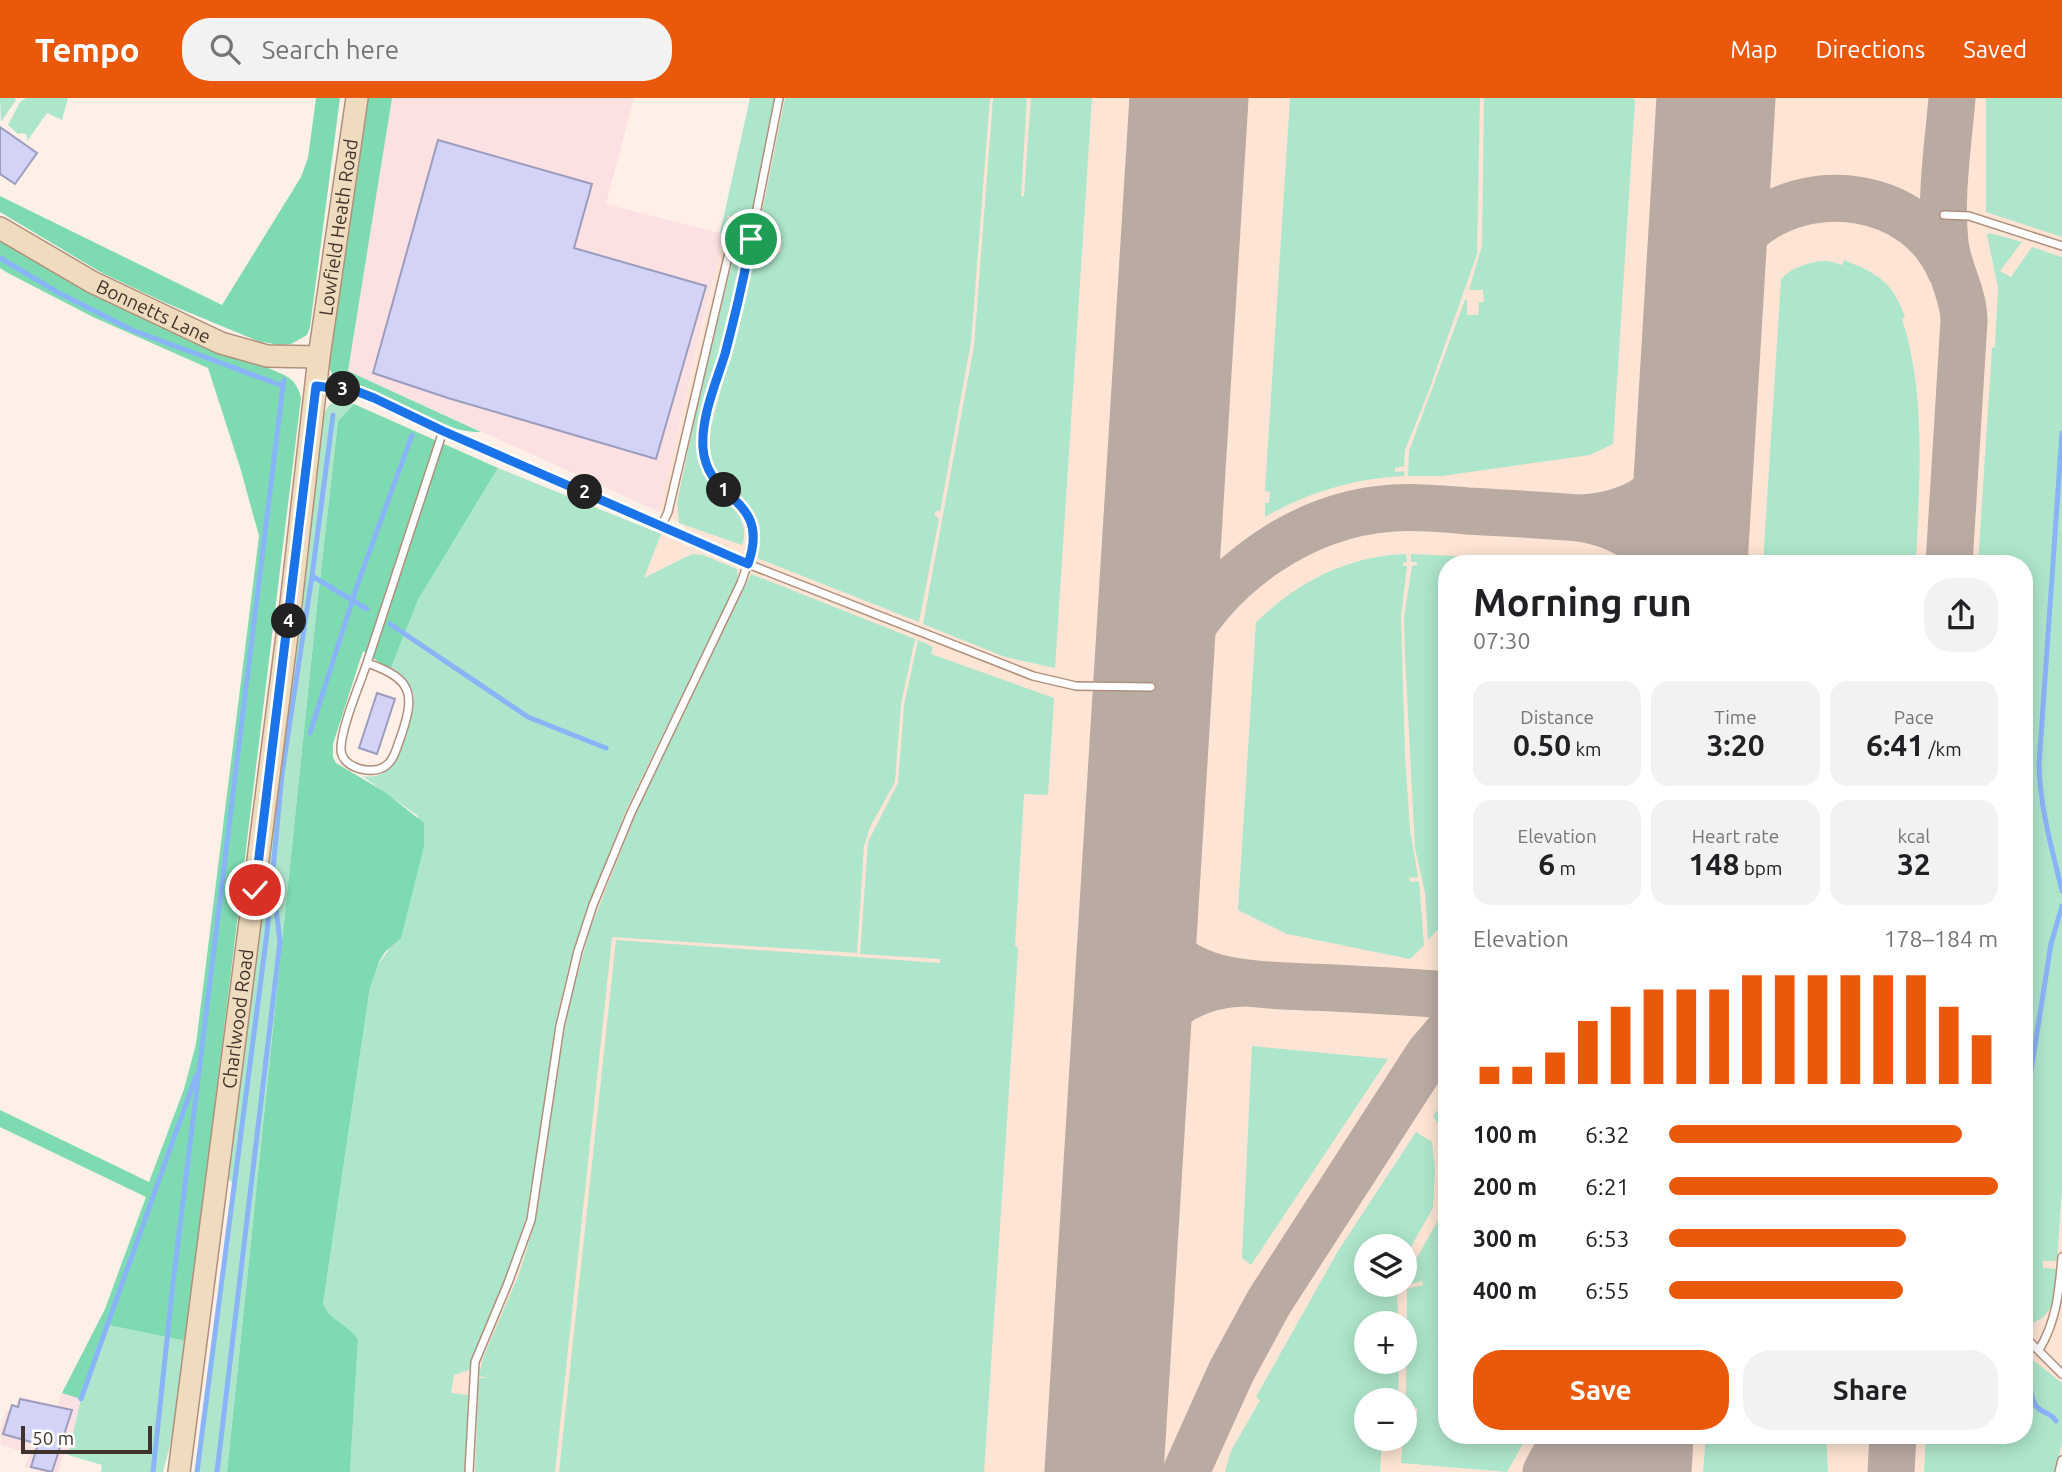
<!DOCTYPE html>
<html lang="en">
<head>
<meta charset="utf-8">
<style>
  body { margin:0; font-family:Ubuntu,sans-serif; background:#f2f2f2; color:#202124; height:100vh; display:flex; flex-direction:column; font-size:26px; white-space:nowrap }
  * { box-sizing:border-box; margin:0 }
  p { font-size:23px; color:#757577 }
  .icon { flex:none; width:38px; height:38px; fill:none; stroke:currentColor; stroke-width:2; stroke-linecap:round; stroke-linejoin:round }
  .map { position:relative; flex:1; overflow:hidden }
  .side { position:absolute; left:1438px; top:457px; width:595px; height:889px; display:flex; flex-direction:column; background:#fff; border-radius:28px; box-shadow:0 4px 18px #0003 }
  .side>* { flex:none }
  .buttons { position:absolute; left:1354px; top:1136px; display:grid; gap:14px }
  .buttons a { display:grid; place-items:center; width:63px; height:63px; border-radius:50%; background:#fff; box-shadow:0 4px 18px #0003; font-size:35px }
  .scale { position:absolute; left:21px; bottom:18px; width:131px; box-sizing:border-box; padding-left:7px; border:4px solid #41332b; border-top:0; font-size:19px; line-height:24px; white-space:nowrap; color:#41332b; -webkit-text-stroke:5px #fff; paint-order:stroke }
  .pin { position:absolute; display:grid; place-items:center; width:60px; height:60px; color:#fff; margin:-30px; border:4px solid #fff; border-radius:50%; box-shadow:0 2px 7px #0007 }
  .km { position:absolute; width:35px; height:35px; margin:-18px; border-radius:50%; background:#222; color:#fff; font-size:19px; line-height:35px; text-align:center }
  .round { display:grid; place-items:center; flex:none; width:74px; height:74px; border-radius:28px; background:#f2f2f2 }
  .overview { display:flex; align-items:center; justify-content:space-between; height:119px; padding:0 35px }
  h1 { font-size:38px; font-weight:700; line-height:52px }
  .metrics { display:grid; grid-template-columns:repeat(3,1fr); gap:10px; height:119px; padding:7px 35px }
  .metrics div { display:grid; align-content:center; border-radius:18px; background:#f2f2f2; text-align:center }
  .metrics b { font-size:30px; font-weight:700 }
  .metrics small { font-size:19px; font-weight:400 }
  .metrics p { font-size:19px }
  .chart { height:196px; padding:14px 35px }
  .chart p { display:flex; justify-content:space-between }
  .chart svg { width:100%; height:126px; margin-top:7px; stroke:#ea580c; stroke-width:6 }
  .primary-button { display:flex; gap:14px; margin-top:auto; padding:14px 35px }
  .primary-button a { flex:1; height:80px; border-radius:28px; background:#ea580c; color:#fff; font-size:28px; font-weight:700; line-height:80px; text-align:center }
  .primary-button a+a { background:#f2f2f2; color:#202124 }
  ul { padding:0 35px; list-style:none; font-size:23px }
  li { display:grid; grid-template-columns:112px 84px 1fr; align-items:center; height:52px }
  li i { height:18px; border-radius:9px; background:#ea580c }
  header { display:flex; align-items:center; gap:42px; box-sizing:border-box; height:98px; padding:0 35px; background:#ea580c; color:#fff }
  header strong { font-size:33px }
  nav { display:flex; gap:38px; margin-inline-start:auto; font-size:24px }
  .search { width:490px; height:63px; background:#f2f2f2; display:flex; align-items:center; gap:18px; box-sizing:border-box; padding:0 24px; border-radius:28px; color:#757577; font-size:26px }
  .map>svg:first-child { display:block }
  .commercial { fill:#fce1e3 }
  .built { fill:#fde4d4; fill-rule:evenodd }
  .green { fill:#aee6cb; fill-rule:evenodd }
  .forest { fill:#7edbb1 }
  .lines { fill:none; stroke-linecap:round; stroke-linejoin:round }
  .stream { stroke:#89b4f8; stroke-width:5 }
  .taxiway { stroke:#b9aba2; stroke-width:47 }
  .runway { stroke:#b9aba2; stroke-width:119 }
  .building { fill:#d2d3f6; stroke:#9c9cbe; stroke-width:2 }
  .lane-casing { stroke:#b0907c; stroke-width:10 }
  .secondary-casing { stroke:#b0907c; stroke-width:24 }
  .lane { stroke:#fff; stroke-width:7 }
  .secondary { stroke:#efdcbf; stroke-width:21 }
  .route-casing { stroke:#fff; stroke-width:14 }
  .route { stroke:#1a73e8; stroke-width:9 }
  .labels { text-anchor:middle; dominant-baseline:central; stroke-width:7; stroke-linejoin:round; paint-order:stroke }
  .street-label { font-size:19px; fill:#41332b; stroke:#fff }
</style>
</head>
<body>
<header>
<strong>Tempo</strong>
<div class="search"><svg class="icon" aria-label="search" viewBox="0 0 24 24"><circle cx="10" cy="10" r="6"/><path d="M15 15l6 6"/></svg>Search here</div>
<nav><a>Map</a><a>Directions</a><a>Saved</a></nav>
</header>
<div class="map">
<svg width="2062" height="1374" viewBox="0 0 2062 1374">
  <rect width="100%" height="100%" fill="#fef0e7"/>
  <!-- commercial -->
  <path class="commercial" d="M392,0H634L606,106L724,136L659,414L348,273Z
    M62,1295L81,1301L68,1357L64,1356L58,1374H42L25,1369L29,1356L1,1347L0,1332L6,1313L17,1309L21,1299L57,1308Z"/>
  <!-- built -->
  <path class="built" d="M753,0H2062V1374H387L414,1045L661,436L681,444L685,431L684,426L659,414L712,192ZM1447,466H2025V1337H1447ZM1367,1148H1405V1186H1367ZM1367,1225H1405V1264H1367ZM1367,1302H1405V1340H1367Z"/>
  <!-- green -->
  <path class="green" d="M0,0H15L16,2L1,24Z
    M26,0H68L62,22L47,15L27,43V37L23,35L18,36L8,27L20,4Z
    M750,0H775L750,124L697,350C699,393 756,410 742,447L679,425L677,405L702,285L743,122L728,118L724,136L720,135Z
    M785,0H990L971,244L940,414L938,412L934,416L939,421L919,524L757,460C775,388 695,401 711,329L746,194ZM765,141L782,143L780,155L763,153Z
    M993,0H1027L1021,99L1024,98L1031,0H1092L1055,570L1005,559L923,526L974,248Z
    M1290,0H1480L1477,156L1428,295L1405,352L1404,368L1395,370V374L1404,373L1405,378C1355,380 1308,394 1265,419V405H1269L1270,394L1265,393Z
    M1484,0H1633L1635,3L1613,346L1590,357L1442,378H1408L1409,353L1465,202H1467V217H1478L1479,204H1484L1483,192H1469L1482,148Z
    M1986,0H2062V139L1986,114Z
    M1990,135L2022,144L2000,173L2011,179L2032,149L2062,159V1090L2057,1163H2043V1170L2057,1171C2056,1194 2055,1222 2026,1226L2025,466H1978L1992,250L1995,249L1998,190L1987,137Z
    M1844,162C1878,176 1892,183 1905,219L1902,221C1927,298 1919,386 1916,465H1763L1781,182C1787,171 1812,163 1824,163C1830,163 1836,165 1842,167Z
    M337,303L354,306L338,323L316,517L227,1374H197L234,1087L227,1079L319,323L329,307Z
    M498,370L661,436L644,480L692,456L703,457L737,471L738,482L626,712L589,807L568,872L557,918L528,1113L508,1177L476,1250L469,1272L454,1277L451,1295L468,1297L465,1374H350L358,1242L327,1217L323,1206L370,889L374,872L390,850L418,718L362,678C369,679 376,679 383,675C398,666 419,611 413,595C410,583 399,578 390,572L418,502Z
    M1406,456L1407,464L1403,465V468H1407L1401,519L1405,658L1410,731L1418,779L1409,780L1410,784L1419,783L1424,847L1410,861L1287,836L1238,812L1256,524C1298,484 1347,458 1406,456Z
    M1411,456L1515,461L1528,465L1447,466V822L1428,842L1425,795L1415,750L1405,558L1404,519L1412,468L1417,467V464H1411Z
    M751,476L915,541L901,606L895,684L870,729L864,748L857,855L612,839L555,1374H475L479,1280H488L479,1278L483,1260L519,1176L536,1121L563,939L572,897L590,831L638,711Z
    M918,542L933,549L931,556L1054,600L1048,697L1024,696L1015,847L1018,850L1017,869L984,1374H559L616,842L940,865V861L860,856L868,744L898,685L904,607Z
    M1252,948L1388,961L1251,1167L1242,1160Z
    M1442,1007L1447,1009V1337H1528L1507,1374L1401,1365L1403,1341L1405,1340V1321L1417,1315L1418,1311L1409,1306L1406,1301L1407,1191L1423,1187L1422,1183L1407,1187L1408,1179L1415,1163L1440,1119L1443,1051L1447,1050L1442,1033L1433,1018Z
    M1416,1034L1432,1044L1435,1071L1433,1110L1405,1159V1148H1367V1186L1397,1187L1398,1225H1367V1264H1399L1398,1302H1367V1340L1382,1341L1380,1374H1225L1231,1353L1260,1302L1256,1299L1338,1153Z
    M108,1227L186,1243L173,1336L163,1374H101L102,1367L68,1357L81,1301Z
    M2025,1256L2062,1285V1344L2055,1374H1924L1926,1337H2025Z
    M1706,1337H1826L1828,1374H1703Z"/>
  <!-- forest -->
  <path class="forest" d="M316,0H340L310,229L307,237L291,246L279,247L258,243L166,205L102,175L0,114V98L222,207L301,79L308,60Z
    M368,0H392L348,273L481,334C448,335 415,312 385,299C370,293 352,291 339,282C332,278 330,272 328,265L358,43Z
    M0,143C66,180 132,216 201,246C228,258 260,265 286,278C295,283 299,291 301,300L186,1243L108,1227L81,1301L62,1295L105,1211L146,1099L0,1029V1012L149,1084L184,991L196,946L259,438L240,369L208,270L93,219L6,174L0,170Z
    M354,306L498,370L418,502L390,572L363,553L333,646V659L336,665L385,694L424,725V748L401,840L385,854L379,864L370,889L323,1206C331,1225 348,1225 358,1242L350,1374H227L316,517L338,323Z"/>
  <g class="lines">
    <!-- stream -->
    <path class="stream" d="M0,160L59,195L132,232L283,288L284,282
      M2062,335L2039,667C2040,710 2052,751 2062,793
      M312,478L333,317
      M390,526L528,619L606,650
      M310,635L358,485L412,337
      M2025,1011L2051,846L2062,808
      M2025,1269C2030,1281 2029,1293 2034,1304C2038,1315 2051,1314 2056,1323
      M81,1301L196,978
      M153,1374L173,1185L283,288
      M197,1374L267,835L282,676L312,478L367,511
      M217,1374L280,844L274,792"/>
    <!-- taxiway -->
    <path class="taxiway" d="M1706,200C1715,174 1726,151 1748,132C1809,79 1917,93 1950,171
      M1580,420C1646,417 1681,383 1698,320
      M1949,466L1964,223C1964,196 1948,172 1945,145C1940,97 1948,48 1952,0
      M1149,640C1157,613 1163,585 1175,559C1215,477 1302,416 1393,410C1418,408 1443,411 1468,413C1505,415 1542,417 1579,420C1613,425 1639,438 1661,466
      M1140,784C1148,808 1155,839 1173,857C1210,892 1287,887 1334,890C1372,892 1410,894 1447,897
      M1128,989C1141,926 1177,887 1244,885
      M1186,1374L1231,1274L1269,1204L1429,956L1447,935
      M1546,1374L1566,1337
      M1891,1374L1893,1337"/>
    <!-- runway -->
    <path class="runway" d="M1688,466L1716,0
      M1104,1374L1189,0
      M1632,1374L1634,1337"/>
  </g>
  <!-- building -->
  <path class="building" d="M0,29L37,55L15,86L0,76Z
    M438,42L592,86L574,150L706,188L656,361L448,300L373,275Z
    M377,595L395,601L377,656L359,650Z
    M20,1301L72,1312L52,1374L31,1369L38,1346L3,1336L12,1307L18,1309Z"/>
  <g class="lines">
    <defs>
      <path id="lane" d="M1944,117L1969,118L2062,148
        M318,288L356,293L374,300L443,333L748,466L1033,578L1076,588L1151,589
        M662,427L668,414L735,129
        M367,565C415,581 415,598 400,641C396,651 394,663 384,669C371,677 342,670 341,652C340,632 360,586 367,565Z
        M367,565L443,333
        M2025,1239L2062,1276
        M2039,1252C2057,1222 2059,1193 2062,1159
        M469,1374L475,1264L508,1185L531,1122L560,928L578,853L593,807L631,715L741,485L753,450L755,438L753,426L749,417L721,389L710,374L704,355L703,336L742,186L779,0
        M2059,1374L2062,1362"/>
      <g id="secondary">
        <path id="s1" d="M0,130L92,184L221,245L267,258L319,259"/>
        <path id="s2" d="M179,1374L290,514L319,259L357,0"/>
      </g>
    </defs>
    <!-- lane casing -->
    <use href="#lane" class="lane-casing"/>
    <!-- secondary casing -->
    <use href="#secondary" class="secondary-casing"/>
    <!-- lane -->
    <use href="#lane" class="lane"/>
    <!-- secondary -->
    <use href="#secondary" class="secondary"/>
  </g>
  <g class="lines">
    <defs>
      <path id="route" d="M255,792L316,288L356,293L374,300L443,333L748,466C772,398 707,405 703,350C701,319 716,285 725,256C735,218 744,180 751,141"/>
    </defs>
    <!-- route casing -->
    <use href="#route" class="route-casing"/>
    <!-- route -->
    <use href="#route" class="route"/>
  </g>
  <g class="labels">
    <!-- street labels -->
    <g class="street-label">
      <text stroke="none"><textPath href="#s2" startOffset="1255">Lowfield Heath Road</textPath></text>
      <text stroke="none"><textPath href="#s1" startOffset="175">Bonnetts Lane</textPath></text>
      <text stroke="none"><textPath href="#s2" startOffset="457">Charlwood Road</textPath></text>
    </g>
  </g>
</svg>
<div class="buttons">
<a><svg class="icon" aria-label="layers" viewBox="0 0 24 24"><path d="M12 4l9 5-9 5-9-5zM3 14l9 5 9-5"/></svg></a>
<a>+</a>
<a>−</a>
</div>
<div class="scale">50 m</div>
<div class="pin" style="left:751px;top:141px;background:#1e9e55"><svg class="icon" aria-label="arrive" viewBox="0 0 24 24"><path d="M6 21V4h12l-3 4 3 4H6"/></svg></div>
<div class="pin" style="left:255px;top:792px;background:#d93025"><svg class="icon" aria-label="check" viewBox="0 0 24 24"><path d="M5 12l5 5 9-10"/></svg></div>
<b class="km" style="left:724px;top:392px">1</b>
<b class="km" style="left:585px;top:394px">2</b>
<b class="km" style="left:343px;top:291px">3</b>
<b class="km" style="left:289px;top:523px">4</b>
<section class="side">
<div class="overview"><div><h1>Morning run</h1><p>07:30</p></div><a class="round"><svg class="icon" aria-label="share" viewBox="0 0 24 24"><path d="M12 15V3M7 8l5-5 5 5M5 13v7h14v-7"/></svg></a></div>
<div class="metrics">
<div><p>Distance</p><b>0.50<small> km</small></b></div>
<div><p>Time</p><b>3:20</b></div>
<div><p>Pace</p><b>6:41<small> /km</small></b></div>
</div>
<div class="metrics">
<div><p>Elevation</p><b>6<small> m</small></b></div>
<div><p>Heart rate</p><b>148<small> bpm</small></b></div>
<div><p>kcal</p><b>32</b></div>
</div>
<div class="chart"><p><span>Elevation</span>178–184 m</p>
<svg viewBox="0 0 160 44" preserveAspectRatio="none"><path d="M5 44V38M15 44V38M25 44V33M35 44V22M45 44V17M55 44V11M65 44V11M75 44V11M85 44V6M95 44V6M105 44V6M115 44V6M125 44V6M135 44V6M145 44V17M155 44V27"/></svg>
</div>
<ul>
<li><b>100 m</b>6:32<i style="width:89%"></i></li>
<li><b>200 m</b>6:21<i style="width:100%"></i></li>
<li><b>300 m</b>6:53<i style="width:72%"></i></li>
<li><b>400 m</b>6:55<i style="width:71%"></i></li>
</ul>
<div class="primary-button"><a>Save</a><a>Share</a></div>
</section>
</div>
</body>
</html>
